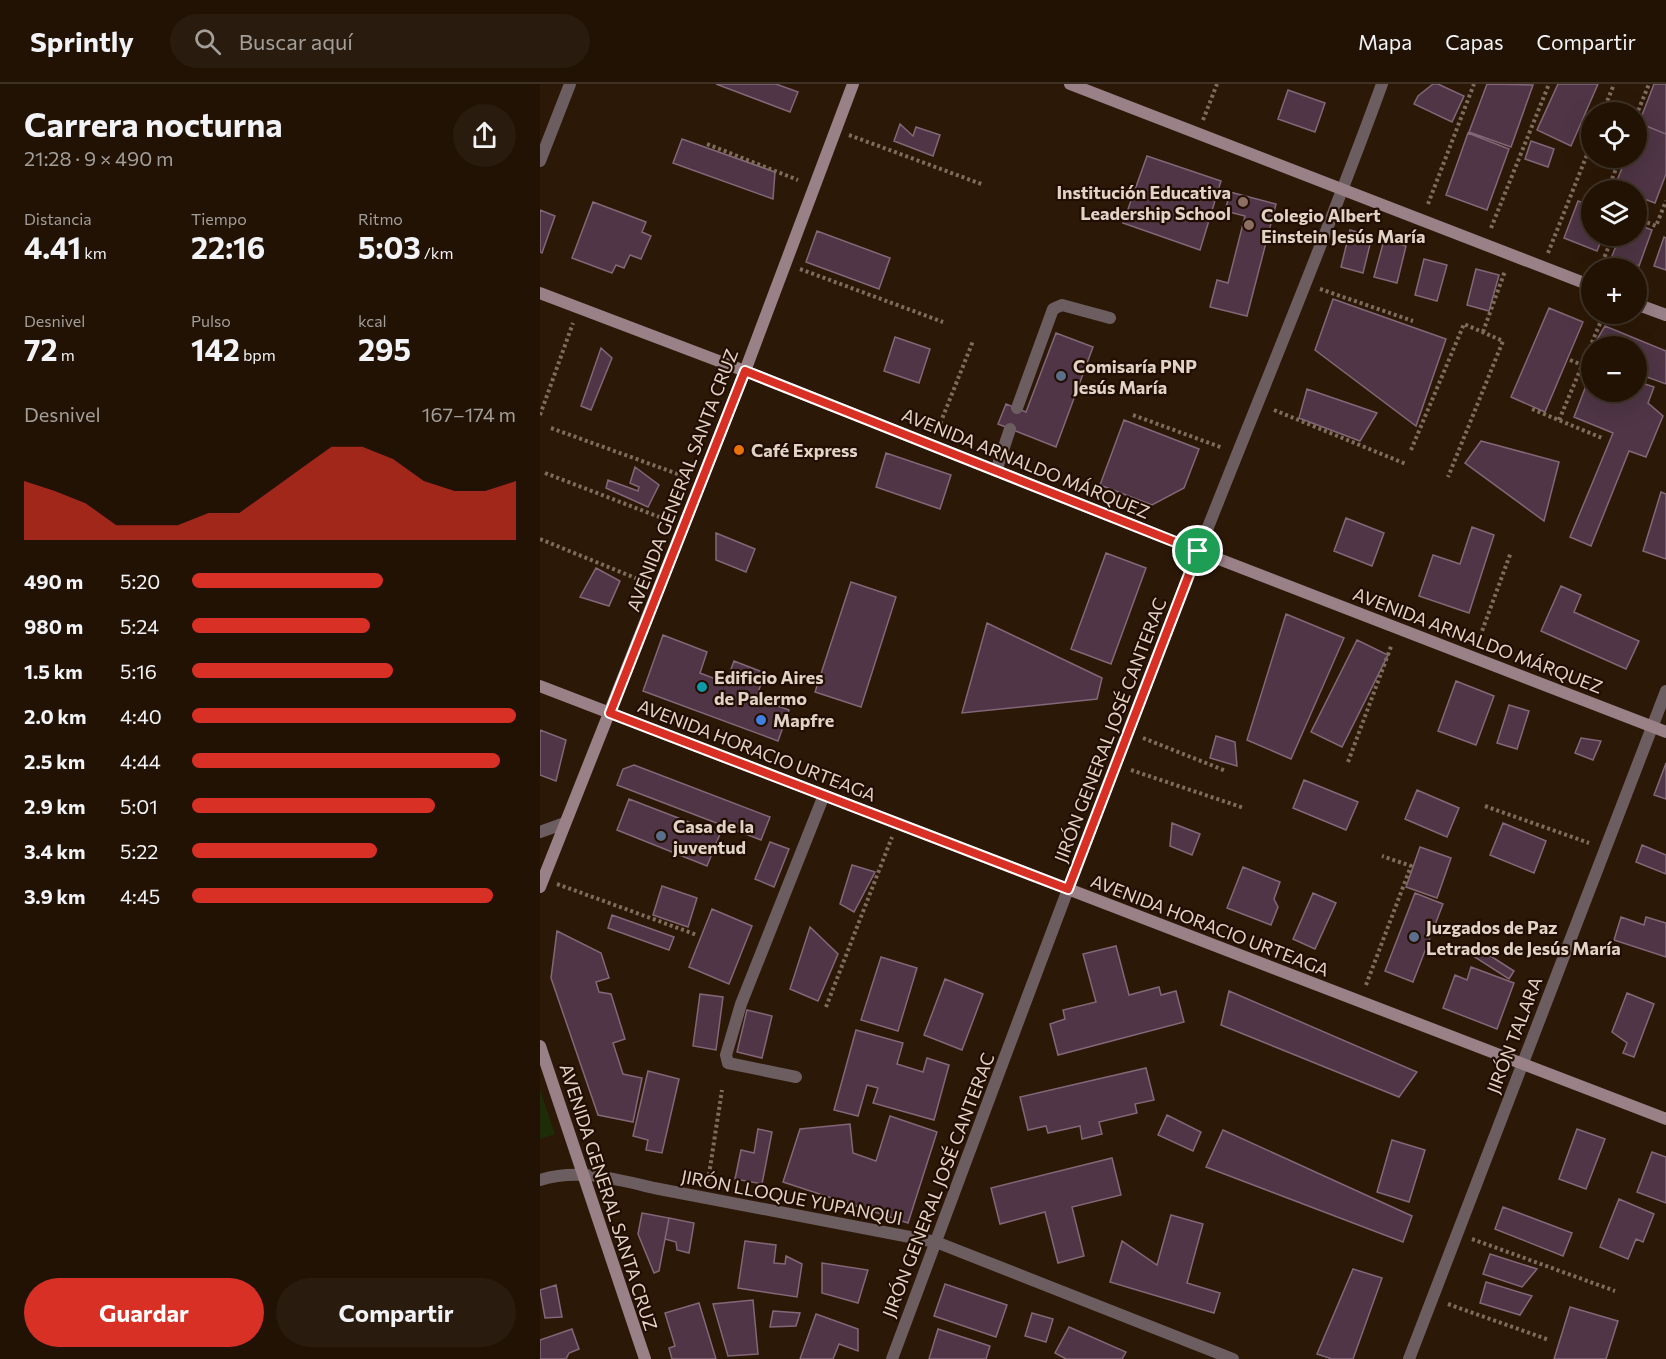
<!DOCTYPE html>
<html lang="es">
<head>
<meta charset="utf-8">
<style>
  body { margin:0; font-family:Commissioner,sans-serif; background:#291b0e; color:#f1f3f6; height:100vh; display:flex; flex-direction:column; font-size:22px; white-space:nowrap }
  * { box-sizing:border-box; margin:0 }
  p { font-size:20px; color:#a29e9a }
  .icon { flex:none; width:33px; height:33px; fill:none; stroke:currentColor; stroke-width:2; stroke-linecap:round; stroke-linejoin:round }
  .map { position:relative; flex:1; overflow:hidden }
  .panel { display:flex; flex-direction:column; background:#211204; width:540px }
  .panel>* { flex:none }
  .controls { position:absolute; left:1041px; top:18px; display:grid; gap:12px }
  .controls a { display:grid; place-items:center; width:66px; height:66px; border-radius:50%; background:#211204; box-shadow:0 6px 24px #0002,0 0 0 2px #3e3226; font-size:30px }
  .pin { position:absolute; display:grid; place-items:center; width:51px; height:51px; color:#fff; margin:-26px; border:3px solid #fff; border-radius:50%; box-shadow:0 2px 6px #0007 }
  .round { display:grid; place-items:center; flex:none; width:63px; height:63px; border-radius:32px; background:#291b0e }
  .headline { display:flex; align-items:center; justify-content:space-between; height:102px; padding:0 24px }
  h1 { font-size:33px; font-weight:700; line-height:45px }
  .stats { display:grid; grid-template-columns:repeat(3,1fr); gap:9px; height:102px; padding:6px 24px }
  .stats div { display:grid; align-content:center }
  .stats b { font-size:30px; font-weight:700 }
  .stats small { font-size:16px; font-weight:400 }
  .stats p { font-size:16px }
  .chart { height:168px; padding:12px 24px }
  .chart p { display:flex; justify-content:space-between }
  .chart svg { width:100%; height:108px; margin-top:6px; fill:#d93025; opacity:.7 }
  .cta { display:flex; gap:12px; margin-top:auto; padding:12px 24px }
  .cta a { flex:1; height:69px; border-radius:36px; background:#d93025; color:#fff; font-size:24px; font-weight:700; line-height:69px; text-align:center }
  .cta a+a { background:#291b0e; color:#f1f3f6 }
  ul { padding:0 24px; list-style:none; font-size:20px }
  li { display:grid; grid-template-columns:96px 72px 1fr; align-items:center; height:45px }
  li i { height:15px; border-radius:8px; background:#d93025 }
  header { display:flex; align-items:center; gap:36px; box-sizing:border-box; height:84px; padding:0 30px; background:#211204; border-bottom:2px solid #3e3226 }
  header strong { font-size:28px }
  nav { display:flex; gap:33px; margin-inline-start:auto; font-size:21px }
  .search { width:420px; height:54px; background:#291b0e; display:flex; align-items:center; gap:15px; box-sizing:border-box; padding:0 21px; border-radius:33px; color:#a29e9a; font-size:22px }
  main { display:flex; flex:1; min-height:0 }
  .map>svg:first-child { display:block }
  .green { fill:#1e2d07 }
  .building { fill:#4f3545; stroke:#836778; stroke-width:1.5 }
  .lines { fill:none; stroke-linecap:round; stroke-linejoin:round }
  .path { stroke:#7e6c5d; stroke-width:4; stroke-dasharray:3 3; stroke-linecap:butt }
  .lane { stroke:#6c5d61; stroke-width:12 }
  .street { stroke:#6c5d61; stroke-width:12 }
  .secondary { stroke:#998187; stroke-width:12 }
  .route-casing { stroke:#fff; stroke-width:12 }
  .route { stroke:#d93025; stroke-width:8 }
  .education-dot { fill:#8d6e63; stroke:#220e01; stroke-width:2 }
  .service-dot { fill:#5c6f8a; stroke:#220e01; stroke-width:2 }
  .food-dot { fill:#e8710a; stroke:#220e01; stroke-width:2 }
  .culture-dot { fill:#0f9aa8; stroke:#220e01; stroke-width:2 }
  .shop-dot { fill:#3f7fe0; stroke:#220e01; stroke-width:2 }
  .labels { text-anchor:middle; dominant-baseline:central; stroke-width:4.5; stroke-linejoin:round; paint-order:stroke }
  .poi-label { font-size:18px; font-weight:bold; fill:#e2d3c8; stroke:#220e01; text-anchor:start }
  .street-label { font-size:18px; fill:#e2d3c8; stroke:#220e01 }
</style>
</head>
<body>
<header>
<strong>Sprintly</strong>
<div class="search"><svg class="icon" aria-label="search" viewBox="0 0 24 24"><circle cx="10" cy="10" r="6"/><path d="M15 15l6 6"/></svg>Buscar aquí</div>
<nav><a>Mapa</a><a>Capas</a><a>Compartir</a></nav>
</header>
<main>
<section class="panel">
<div class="headline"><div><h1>Carrera nocturna</h1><p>21:28 · 9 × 490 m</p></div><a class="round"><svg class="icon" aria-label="share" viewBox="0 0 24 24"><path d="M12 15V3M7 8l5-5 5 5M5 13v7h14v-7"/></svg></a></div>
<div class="stats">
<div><p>Distancia</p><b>4.41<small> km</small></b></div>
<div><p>Tiempo</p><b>22:16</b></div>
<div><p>Ritmo</p><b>5:03<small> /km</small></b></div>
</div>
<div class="stats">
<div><p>Desnivel</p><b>72<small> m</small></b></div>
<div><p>Pulso</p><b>142<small> bpm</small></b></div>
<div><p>kcal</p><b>295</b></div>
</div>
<div class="chart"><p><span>Desnivel</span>167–174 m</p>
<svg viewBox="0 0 160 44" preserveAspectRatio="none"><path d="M0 44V20L10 24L20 29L30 38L40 38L50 38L60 33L70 33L80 24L90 15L100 6L110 6L120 11L130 20L140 24L150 24L160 20V44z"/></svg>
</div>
<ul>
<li><b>490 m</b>5:20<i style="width:59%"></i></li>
<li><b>980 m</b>5:24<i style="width:55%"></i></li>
<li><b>1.5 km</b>5:16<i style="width:62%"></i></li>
<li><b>2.0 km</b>4:40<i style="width:100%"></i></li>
<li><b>2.5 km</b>4:44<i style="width:95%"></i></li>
<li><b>2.9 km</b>5:01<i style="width:75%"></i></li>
<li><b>3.4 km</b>5:22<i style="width:57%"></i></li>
<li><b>3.9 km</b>4:45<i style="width:93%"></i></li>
</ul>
<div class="cta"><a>Guardar</a><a>Compartir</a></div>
</section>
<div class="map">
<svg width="1126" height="1275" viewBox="0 0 1126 1275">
  <rect width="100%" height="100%" fill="#2c1806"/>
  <!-- green -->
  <path class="green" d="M0,1006L15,1050L0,1055Z"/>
  <!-- building -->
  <path class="building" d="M176,0H236L258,8L250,28Z
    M893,0H898L924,12L912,38L874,20L878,12Z
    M947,0L993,1L971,63L929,48Z
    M1018,0H1058L1031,62L997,46Z
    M1114,0H1126V50L1099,39Z
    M748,6L785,19L775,48L738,35Z
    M1099,39L1126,50V90L1115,119L1096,112V106H1082L1074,104L1086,74H1096V45Z
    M360,40L373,52L376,43L400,51L393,72L354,57Z
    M928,49L969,65L947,126L906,111Z
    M142,55L235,88L233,115L133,79Z
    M991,57L1014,65L1008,83L985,75Z
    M607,72L681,97L660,166L583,139Z
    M690,108L736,120L707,232L670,223L677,196L688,199L705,132L685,127Z
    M1038,117L1052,122V152H1063L1057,167L1024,154Z
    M53,118L106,138L102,148L111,152L101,175L90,171L84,184L76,181L72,189L32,174Z
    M0,126L15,132L2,169L0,168Z
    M1096,140L1112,146L1099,182L1072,172L1080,152H1096Z
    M810,146L832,152L823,189L801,183Z
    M277,147L350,174L339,205L266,178Z
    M1124,153L1126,154V186L1114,182Z
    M844,156L866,162L857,199L834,193Z
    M884,175L907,181L897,217L875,211Z
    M936,185L959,191L949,227L927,221Z
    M793,215L906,255L876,342L775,266Z
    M1009,224L1043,238L1005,328L971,313Z
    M1065,242L1126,267V300L1096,289V262H1053Z
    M516,249L553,263L516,363L458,340L466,320L486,328Z
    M355,253L390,265L379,299L344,287Z
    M61,264L72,274L51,326L41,322Z
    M1049,294L1052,295V308H1096V297L1114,303L1108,319L1123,332L1106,373L1089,367L1051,462L1030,453L1073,349L1034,333Z
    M767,305L837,329L820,357L759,334Z
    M584,336L659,365L644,404L612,421L560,401Z
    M941,357L1019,378L1004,437L925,379Z
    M346,369L411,391L400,425L336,403Z
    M95,383L119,401L108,423L66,404L68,396L98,407L99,403L90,399Z
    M1121,408L1126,410V475L1103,467Z
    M806,434L844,449L832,482L794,467Z
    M932,443L954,451L929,529L879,512L893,471L920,480Z
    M176,449L215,465L206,488L176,476Z
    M566,469L606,484L571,580L531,565Z
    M56,484L80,497L69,522L40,513Z
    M311,498L356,513L321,623L275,608Z
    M1021,502L1041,511L1034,528L1099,557L1086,585L1001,547Z
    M746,530L804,554L751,675L707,656Z
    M447,539L562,594L557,615L422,629Z
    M123,551L167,568L160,589L186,599L194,577L225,589L216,614L249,626L238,657L103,607Z
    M817,556L848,571L802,663L771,648Z
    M916,597L954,612L936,661L898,647Z
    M969,621L989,627L977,665L957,659Z
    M0,646L26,656L16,697L0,691Z
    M676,652L695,658L697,682L670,674Z
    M1041,654L1061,657L1053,676L1035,669Z
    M1126,679V715L1114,711Z
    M94,681L230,733L221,756L77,701L83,685Z
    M764,696L818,718L806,746L753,724Z
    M877,706L919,724L907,753L865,735Z
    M89,715L180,750L167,782L77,746Z
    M632,739L660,750L652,771L630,762Z
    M963,739L1006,757L994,789L950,771Z
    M230,758L249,765L234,803L215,795Z
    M1102,761L1126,771V790L1096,778Z
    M880,763L911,774L897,814L866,803Z
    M312,781L335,788L314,828L300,820Z
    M703,783L740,798L734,815L738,823L731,841L687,824Z
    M122,802L157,814L148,843L113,831Z
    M773,809L796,819L775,865L753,855Z
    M875,809L903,820L873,898L845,887Z
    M172,825L212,842L189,900L149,883Z
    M72,831L134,853L129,866L68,844Z
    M1081,833L1104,841L1106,833L1126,839V873L1074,856Z
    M270,843L298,870L278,917L250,905Z
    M17,847L61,869L69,894L56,898L59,908L71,910L85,955L73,959L83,990L102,994L93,1038L58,1031L11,894Z
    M576,862L589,911L619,903L621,911L636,907L644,938L518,971L510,940L525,935L523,926L556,918L543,870Z
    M935,862L974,887L969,895L933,872Z
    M341,873L377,884L358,947L321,936Z
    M931,883L974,899L957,945L903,924L915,891L927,896Z
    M405,895L443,910L422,966L384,951Z
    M689,907L877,988L859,1013L681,941Z
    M1087,909L1114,920L1094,973L1083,969L1087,959L1072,948Z
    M160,910L183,913L176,966L153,962Z
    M207,926L232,932L222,974L197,968Z
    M316,946L363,959L357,980L383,988L387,974L409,981L394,1036L333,1019L338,1004L327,1001L318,1032L294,1026Z
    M606,984L614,1016L595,1020L597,1029L559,1038L562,1050L542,1055L540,1042L508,1049L506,1042L488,1046L480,1013Z
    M108,987L139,995L122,1069L106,1066L108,1056L93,1052Z
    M627,1031L661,1048L653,1067L618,1051Z
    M350,1032L397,1048L368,1139L243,1098L260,1045L310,1040L313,1069L336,1077Z
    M218,1045L232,1048L222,1100L195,1095L201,1066L214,1069Z
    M1037,1045L1065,1055L1046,1105L1019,1095Z
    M683,1046L872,1132L863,1158L666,1083Z
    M852,1056L885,1066L869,1118L837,1108Z
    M1112,1068L1126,1073V1119L1097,1108Z
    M572,1074L581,1111L532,1123L544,1172L518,1179L505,1128L460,1140L451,1104Z
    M1079,1115L1114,1130L1103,1158L1096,1155L1088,1175L1060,1163Z
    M963,1123L1032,1149L1023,1172L955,1145Z
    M102,1129L129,1134L119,1187L114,1189L98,1150Z
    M631,1131L663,1140L647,1199L680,1209L674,1229L570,1198L582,1157L617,1181Z
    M129,1134L154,1139L149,1169L137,1166L136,1158L125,1155Z
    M205,1157L236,1161L234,1179L245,1180L246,1172L262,1180L257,1213L198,1204Z
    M950,1170L997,1185L982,1203L943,1190Z
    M282,1179L328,1186L318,1219L282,1209Z
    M813,1185L842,1194L813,1275H792L777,1270Z
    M946,1198L992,1212L980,1231L940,1219Z
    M405,1200L467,1221L456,1253L394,1232Z
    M16,1201L22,1233L5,1234L0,1206Z
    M213,1216L218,1270L188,1272L173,1220Z
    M159,1219L176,1275H132L129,1264L135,1262L125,1229Z
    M1030,1223L1078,1237L1066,1275H1014Z
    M233,1227L260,1229L256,1242L230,1243Z
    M492,1229L513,1235L506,1258L485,1252Z
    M276,1230L318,1245V1267L299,1260L293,1275H260Z
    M529,1243L586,1268L582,1275H526L515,1269Z
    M32,1245L39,1265L29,1269L26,1275H0V1256Z
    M398,1245L450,1262L446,1275H389Z"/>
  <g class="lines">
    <!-- path -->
    <path class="path" d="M1063,28L1074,0
      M1096,32L1109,0
      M663,36L677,0
      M309,51L444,101
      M167,60L258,96
      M1068,106L1080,74
      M888,120L934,0
      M1096,134L1116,142L1126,117
      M951,144L1009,0
      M1008,169L1052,58
      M1060,184L1073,152
      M260,185L403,238
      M780,205L873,237
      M943,248L965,187
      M1030,276L1052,285
      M992,325L1062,354
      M734,326L866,380
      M0,331L33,239
      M593,331L683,364
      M1019,336L1064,230
      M11,344L146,393
      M398,345L433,257
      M871,366L924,240L963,257L908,393
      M5,389L127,436
      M0,455L105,498
      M938,558L971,468
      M603,654L686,687
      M808,678L852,560
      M591,686L704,724
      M945,722L1049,759
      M17,800L157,851
      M826,901L871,782L842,772
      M286,923L352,753
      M168,1097L182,1006
      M932,1155L1075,1207
      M908,1220L1009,1256"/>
    <!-- lane -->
    <path class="lane" d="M477,324L513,225L522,221L570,234
      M456,387L470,345"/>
    <!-- street -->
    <path class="street" d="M0,77L30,0
      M0,748L25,739
      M256,993L188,979L186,971L201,920L284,711
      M0,1096C38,1084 76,1095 114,1104L396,1158L693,1275
      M352,1275C453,1005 553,734 659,466C720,311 785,157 842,0
      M869,1275L1126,607"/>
    <!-- secondary -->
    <path class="secondary" d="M530,0L1052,202
      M0,209L205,287L658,467L1126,648
      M1096,220L1126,231
      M0,602L1126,1035
      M0,803L205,287L313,0
      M0,962L105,1275"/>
  </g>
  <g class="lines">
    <defs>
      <path id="route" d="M205,287L658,467L528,805L70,629Z"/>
    </defs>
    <!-- route casing -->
    <use href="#route" class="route-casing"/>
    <!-- route -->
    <use href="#route" class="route"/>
  </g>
  <!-- markers -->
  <g class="education-dot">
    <circle cx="703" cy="118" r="6"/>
    <circle cx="709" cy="141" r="6"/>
  </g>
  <g class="service-dot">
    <circle cx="521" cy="292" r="6"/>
    <circle cx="121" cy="752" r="6"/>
    <circle cx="874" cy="853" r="6"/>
  </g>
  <circle class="food-dot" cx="199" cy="366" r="6"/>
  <circle class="culture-dot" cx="162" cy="603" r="6"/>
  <circle class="shop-dot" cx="221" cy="636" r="6"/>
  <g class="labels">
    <!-- poi labels -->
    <g class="poi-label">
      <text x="691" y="108" text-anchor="end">Institución Educativa<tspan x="691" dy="21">Leadership School</tspan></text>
      <text x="721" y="131">Colegio Albert<tspan x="721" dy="21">Einstein Jesús María</tspan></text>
      <text x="533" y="282">Comisaría PNP<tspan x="533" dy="21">Jesús María</tspan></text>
      <text x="211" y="366">Café Express</text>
      <text x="174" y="593">Edificio Aires<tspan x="174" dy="21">de Palermo</tspan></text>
      <text x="233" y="636">Mapfre</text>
      <text x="133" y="742">Casa de la<tspan x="133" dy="21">juventud</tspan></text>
      <text x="886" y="843">Juzgados de Paz<tspan x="886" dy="21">Letrados de Jesús María</tspan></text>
    </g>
    <!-- street labels -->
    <g class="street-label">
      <text transform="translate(486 379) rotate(22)">AVENIDA ARNALDO MÁRQUEZ</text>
      <text transform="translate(142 396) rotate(-69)">AVENIDA GENERAL SANTA CRUZ</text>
      <text transform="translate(938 556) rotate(21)">AVENIDA ARNALDO MÁRQUEZ</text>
      <text transform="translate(570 646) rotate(-69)">JIRÓN GENERAL JOSÉ CANTERAC</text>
      <text transform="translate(217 666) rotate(21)">AVENIDA HORACIO URTEAGA</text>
      <text transform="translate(670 841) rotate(21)">AVENIDA HORACIO URTEAGA</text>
      <text transform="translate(974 951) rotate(-69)">JIRÓN TALARA</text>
      <text transform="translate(398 1101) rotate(-69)">JIRÓN GENERAL JOSÉ CANTERAC</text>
      <text transform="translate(69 1113) rotate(72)">AVENIDA GENERAL SANTA CRUZ</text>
      <text transform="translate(252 1113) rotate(11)">JIRÓN LLOQUE YUPANQUI</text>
    </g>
  </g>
</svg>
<div class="controls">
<a><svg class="icon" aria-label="locate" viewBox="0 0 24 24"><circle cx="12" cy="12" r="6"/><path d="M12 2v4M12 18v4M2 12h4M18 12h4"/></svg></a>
<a><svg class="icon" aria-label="layers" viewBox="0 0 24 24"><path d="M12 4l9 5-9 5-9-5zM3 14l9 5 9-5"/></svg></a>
<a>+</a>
<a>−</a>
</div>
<div class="pin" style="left:658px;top:467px;background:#1e9e55"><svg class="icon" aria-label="arrive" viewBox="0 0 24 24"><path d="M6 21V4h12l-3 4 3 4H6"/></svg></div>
</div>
</main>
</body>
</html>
